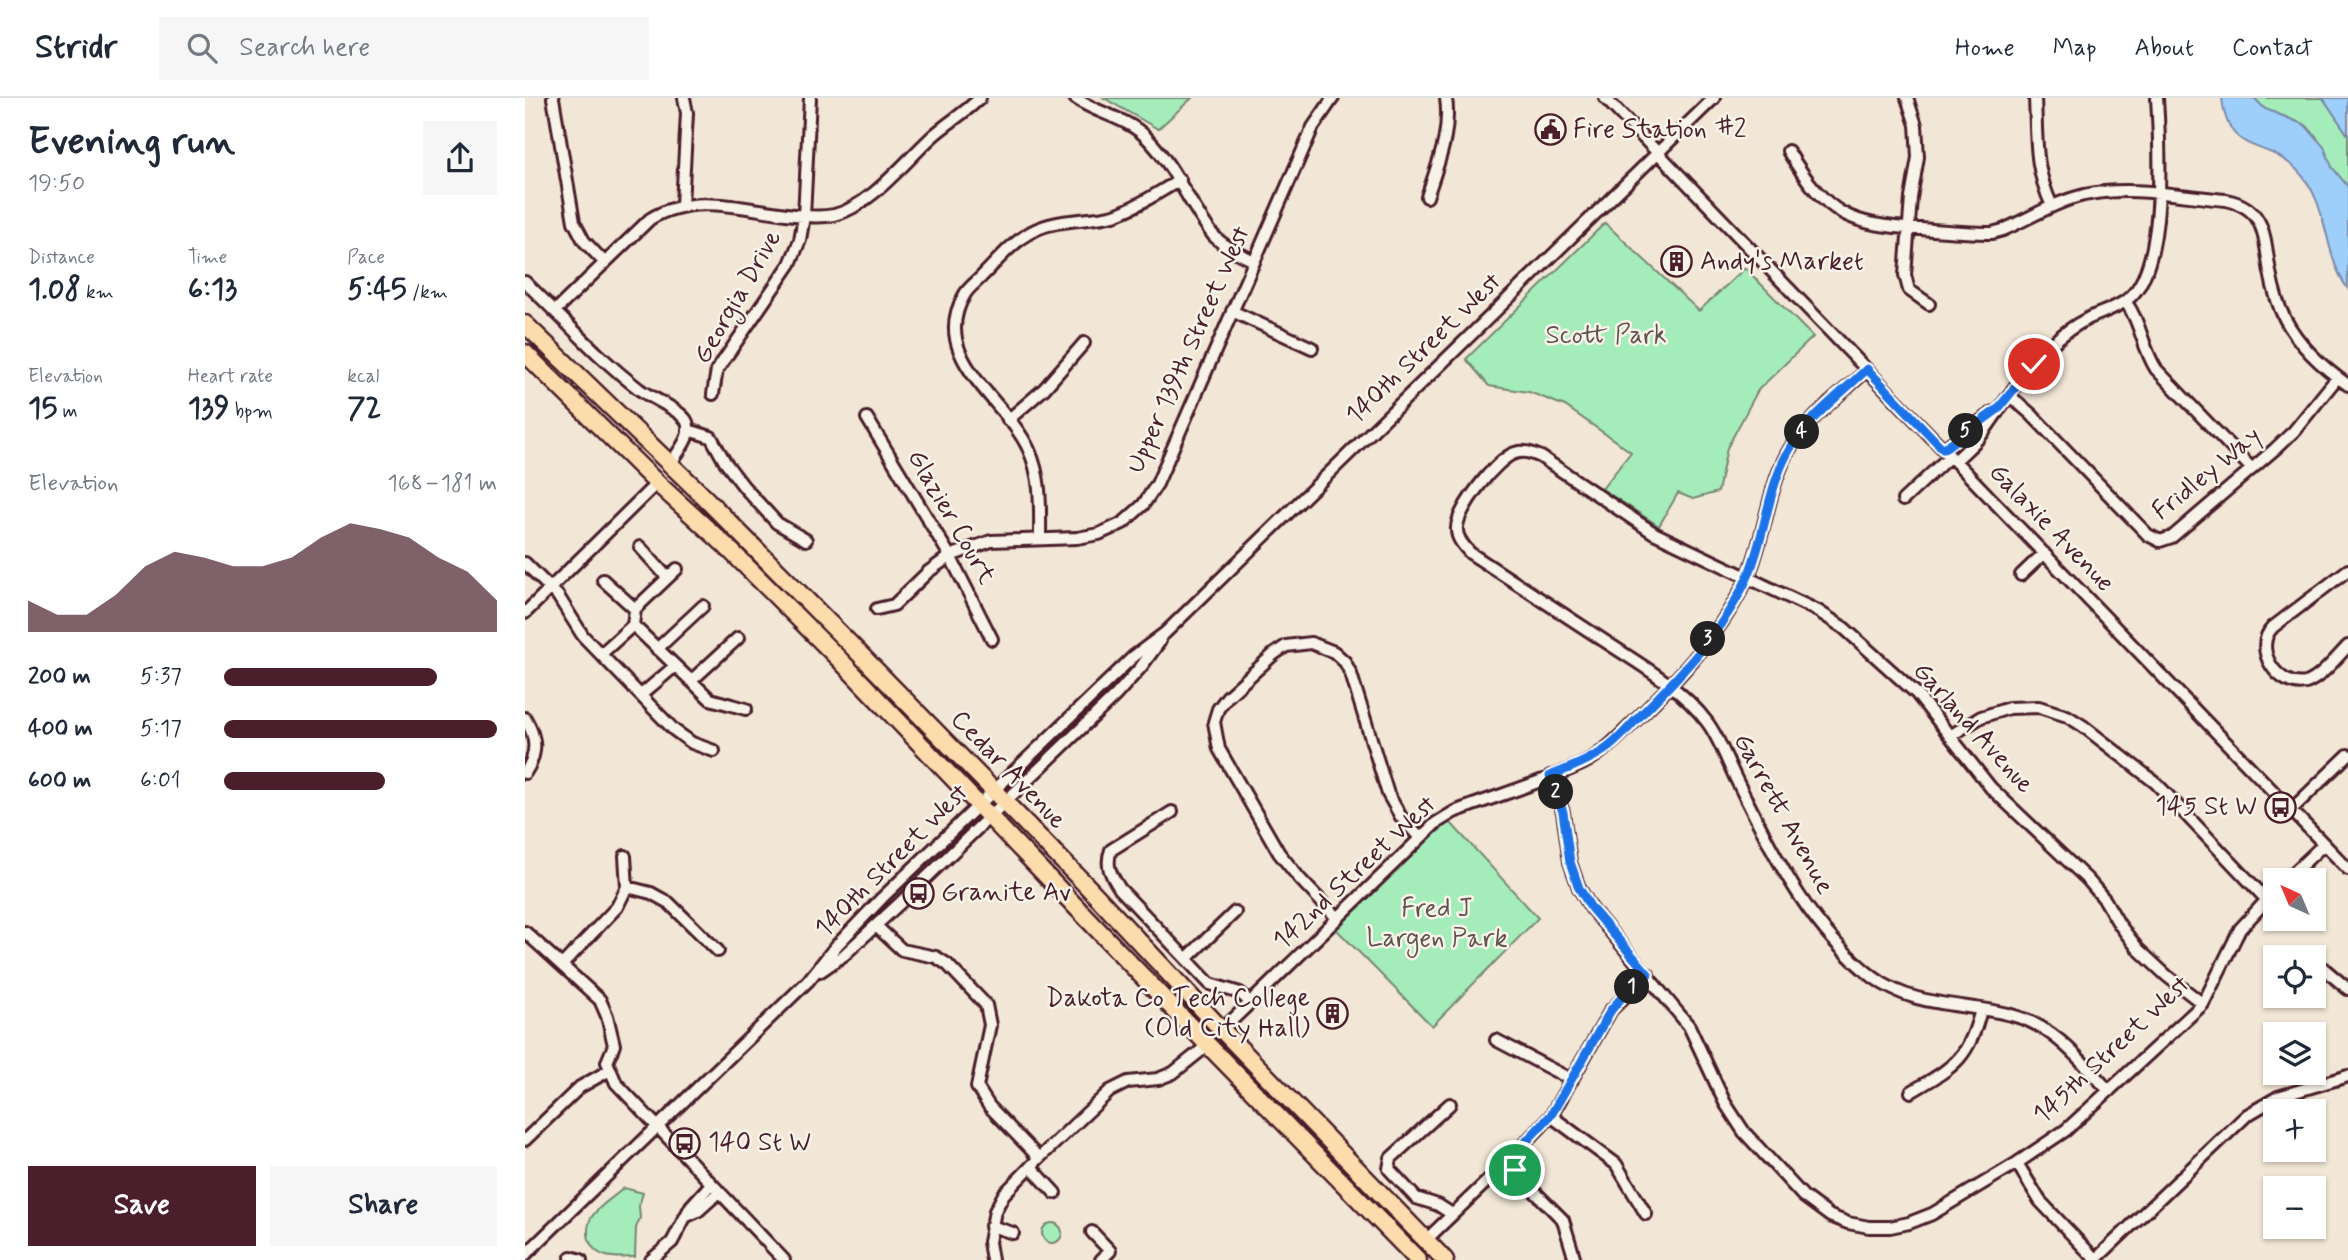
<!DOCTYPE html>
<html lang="en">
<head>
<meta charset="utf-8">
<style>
  body { margin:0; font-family:Mynerve,sans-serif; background:#f6f6f7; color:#1f2937; height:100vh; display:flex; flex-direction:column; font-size:26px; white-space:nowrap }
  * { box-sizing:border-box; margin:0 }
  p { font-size:23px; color:#747a83 }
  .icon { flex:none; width:38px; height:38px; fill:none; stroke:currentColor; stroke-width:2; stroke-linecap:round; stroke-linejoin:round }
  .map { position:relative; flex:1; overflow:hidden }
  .details { display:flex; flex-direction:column; background:#fff; width:525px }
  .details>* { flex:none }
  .needle { width:46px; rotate:316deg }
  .buttons { position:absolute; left:1738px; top:770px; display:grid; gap:14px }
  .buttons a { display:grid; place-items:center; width:63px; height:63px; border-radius:0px; background:#fff; box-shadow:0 2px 5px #0004; font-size:35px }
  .pin { position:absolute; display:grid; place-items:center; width:60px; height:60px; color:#fff; margin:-30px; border:4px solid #fff; border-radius:50%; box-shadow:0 2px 7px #0007 }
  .km { position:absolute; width:35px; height:35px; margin:-18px; border-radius:50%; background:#222; color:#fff; font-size:19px; line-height:35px; text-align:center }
  .round { display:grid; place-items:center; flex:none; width:74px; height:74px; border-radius:0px; background:#f6f6f7 }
  .head { display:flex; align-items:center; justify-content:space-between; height:119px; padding:0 28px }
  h1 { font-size:38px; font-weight:700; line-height:52px }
  .figures { display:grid; grid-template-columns:repeat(3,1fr); gap:10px; height:119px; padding:7px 28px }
  .figures div { display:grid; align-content:center }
  .figures b { font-size:30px; font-weight:700 }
  .figures small { font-size:19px; font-weight:400 }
  .figures p { font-size:19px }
  .chart { height:196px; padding:14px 28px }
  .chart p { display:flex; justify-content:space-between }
  .chart svg { width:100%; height:126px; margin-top:7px; fill:#4a1f2b; opacity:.7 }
  .primary-button { display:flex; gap:14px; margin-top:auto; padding:14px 28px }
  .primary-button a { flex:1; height:80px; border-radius:0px; background:#4a1f2b; color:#fff; font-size:28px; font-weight:700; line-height:80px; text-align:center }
  .primary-button a+a { background:#f6f6f7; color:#1f2937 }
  ul { padding:0 28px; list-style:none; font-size:23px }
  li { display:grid; grid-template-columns:112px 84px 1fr; align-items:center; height:52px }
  li i { height:18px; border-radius:9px; background:#4a1f2b }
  header { display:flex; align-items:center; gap:42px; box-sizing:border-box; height:98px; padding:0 35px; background:#fff; border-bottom:2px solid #e0e1e3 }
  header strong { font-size:33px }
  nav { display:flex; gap:38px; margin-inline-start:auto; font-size:24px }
  .search { width:490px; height:63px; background:#f6f6f7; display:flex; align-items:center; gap:18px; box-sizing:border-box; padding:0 24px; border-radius:0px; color:#747a83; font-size:26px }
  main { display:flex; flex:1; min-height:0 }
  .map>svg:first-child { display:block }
  .green { fill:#a4edbb; stroke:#778673; stroke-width:2 }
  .water { fill:#9dcffa; stroke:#7c89a7; stroke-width:2 }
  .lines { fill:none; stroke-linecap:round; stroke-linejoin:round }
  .minor-casing { stroke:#4a1f2b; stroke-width:16 }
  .highway-casing { stroke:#4a1f2b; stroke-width:21 }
  .minor { stroke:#f7f3e8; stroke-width:10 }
  .highway { stroke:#fcdcac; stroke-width:16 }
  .route-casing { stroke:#fff; stroke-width:14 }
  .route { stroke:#1a73e8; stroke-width:9 }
  .labels { text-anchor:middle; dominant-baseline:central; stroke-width:5; stroke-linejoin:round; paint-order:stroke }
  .poi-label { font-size:26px; fill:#4a1f2b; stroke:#f7f3e8; text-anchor:start }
  .street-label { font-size:26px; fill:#4a1f2b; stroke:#f7f3e8 }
  .park-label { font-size:26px; fill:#60524f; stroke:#f7f3e8 }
</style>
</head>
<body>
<header>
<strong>Stridr</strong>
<div class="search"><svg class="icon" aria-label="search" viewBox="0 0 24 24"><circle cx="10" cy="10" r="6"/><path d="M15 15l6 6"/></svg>Search here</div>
<nav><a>Home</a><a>Map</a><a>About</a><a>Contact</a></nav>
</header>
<main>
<section class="details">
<div class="head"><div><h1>Evening run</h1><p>19:50</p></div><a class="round"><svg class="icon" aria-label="share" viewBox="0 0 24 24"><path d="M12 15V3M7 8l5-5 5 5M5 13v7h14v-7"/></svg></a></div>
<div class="figures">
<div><p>Distance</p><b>1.08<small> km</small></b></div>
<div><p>Time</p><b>6:13</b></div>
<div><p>Pace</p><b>5:45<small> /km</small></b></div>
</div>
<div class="figures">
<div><p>Elevation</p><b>15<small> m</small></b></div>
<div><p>Heart rate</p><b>139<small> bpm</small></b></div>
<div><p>kcal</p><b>72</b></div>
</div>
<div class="chart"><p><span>Elevation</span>168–181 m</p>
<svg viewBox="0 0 160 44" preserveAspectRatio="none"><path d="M0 44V33L10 38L20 38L30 31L40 21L50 16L60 18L70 21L80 21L90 18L100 11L110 6L120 8L130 11L140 18L150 23L160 33V44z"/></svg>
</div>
<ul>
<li><b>200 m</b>5:37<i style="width:78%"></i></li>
<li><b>400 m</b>5:17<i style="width:100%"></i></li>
<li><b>600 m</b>6:01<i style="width:59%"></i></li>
</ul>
<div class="primary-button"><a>Save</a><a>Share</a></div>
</section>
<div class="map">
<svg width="1823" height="1162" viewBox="0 0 1823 1162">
  <rect width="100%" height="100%" fill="#f2e7d6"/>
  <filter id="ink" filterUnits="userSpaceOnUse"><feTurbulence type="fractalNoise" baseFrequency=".0143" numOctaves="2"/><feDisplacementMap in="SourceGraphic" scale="14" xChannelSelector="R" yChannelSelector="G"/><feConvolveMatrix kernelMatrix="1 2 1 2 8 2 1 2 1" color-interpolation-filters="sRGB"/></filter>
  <g filter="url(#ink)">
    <!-- green -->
    <path class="green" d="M579,0H667L633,31Z
      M1729,0H1798L1823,37V89L1807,69L1791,38L1781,27L1740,11Z
      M1080,125L1174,213L1220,170L1288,239L1233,292L1202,350L1193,394L1168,401L1153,395L1134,428L1077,391L1106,354L1040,308L1004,294L964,288L941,261Z
      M925,724L1013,820L907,928L811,831L902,742Z
      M99,1090L118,1095L114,1108L115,1120L111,1130L110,1159C91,1160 70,1162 64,1141C62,1135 63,1125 66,1120C73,1108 89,1099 99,1090Z
      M517 1135a10 10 0 1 1 20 0a10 10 0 1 1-20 0Z"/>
    <!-- water -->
    <path class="water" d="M1697,0H1729L1740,11L1780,27L1799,49L1807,69L1823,89V191C1797,155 1805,106 1773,73C1740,39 1703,60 1697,0Z
      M1798,0H1823V37Z"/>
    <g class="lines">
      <defs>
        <path id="minor" d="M28,0L49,124L59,143L80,165
          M550,0C572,16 601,19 621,39C650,68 663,105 688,137C699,149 715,156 729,163
          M1080,0L1823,771
          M1382,0L1391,27L1393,59L1386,100L1380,177L1384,192L1404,206
          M1510,0C1512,42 1509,69 1527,108
          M1263,53C1302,117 1323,127 1396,131C1420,133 1444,135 1467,135L1478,132C1505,120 1530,104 1559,97C1605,87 1654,98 1701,102C1742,110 1739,141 1745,174C1748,190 1752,206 1760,221C1775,249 1797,269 1823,287
          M902,99C913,65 926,36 921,0
          M157,107L162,15L159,0
          M0,184C38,220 72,259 114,291C125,300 157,312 162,324C168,339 152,354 145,367
          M1600,203C1616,224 1617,249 1631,271L1727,371
          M30,213L125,121C167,95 215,110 261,116C276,118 294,120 309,117C346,108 381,62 409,37C424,24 441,14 455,0
          M707,213L787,250
          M188,296L192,272L265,166L275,142L279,118L285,0
          M1484,297L1506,316L1623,437L1635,443L1647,439L1750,351L1769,333L1812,280
          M342,320L425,458L467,541
          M483,322L519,291L559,245
          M163,332L186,339L200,364L219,389L252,425L281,442
          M1418,351L1468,314
          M1430,363C1440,353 1452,344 1460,332C1480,304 1499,272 1525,248C1536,237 1550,227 1564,220C1577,214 1592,210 1603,201C1642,170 1635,48 1632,0
          M1378,402L1425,358
          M515,441C515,410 517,381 504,352C481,301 402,259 440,196C444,189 453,183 458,177C473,162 487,145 506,134C531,120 561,124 589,117C611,110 634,94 655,82
          M115,449L142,479
          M0,465L33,498L58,538L149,632L167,645L189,653
          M1823,472L1748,529C1726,551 1754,591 1781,585C1796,580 1812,559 1823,548
          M1496,477L1519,455
          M78,482L110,511L108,527L185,601L221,611
          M110,511L152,471
          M352,511L369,507L403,474L425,458L466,443L552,440L574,436L598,425L618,407L632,386L788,29L808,0
          M0,515L132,385
          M132,551L178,508
          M77,555L108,527
          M166,583L213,540
          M116,597L150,568
          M0,620C12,640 13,655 0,675
          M1425,638L1456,619L1484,610L1514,609L1542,618L1558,628L1631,685L1741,801
          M1025,678L1038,714L1045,764L1054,790L1066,810L1164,928L1200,1005L1219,1034L1278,1098L1305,1118L1323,1125L1344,1129H1365L1384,1125L1407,1116L1492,1065L1541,1032L1678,906L1715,831L1750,793
          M1766,712L1823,657
          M647,714L586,752C580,768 586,777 595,791L685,886L715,895L725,904
          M1761,782L1799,746
          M102,789L126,795L144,805L193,853
          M812,820L775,781L754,755L694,651L689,624L693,611L702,599L749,556L761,548L786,545L809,554L820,564L826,576L863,696L876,719L895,740
          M351,828L377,852L411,859L422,866L461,907L465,927L452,989L464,1008L514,1060
          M0,834L75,902L82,918L89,947L82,964L91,985L259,1162
          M662,860L710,814
          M1792,865L1823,891
          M37,867L92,809L102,789L100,758
          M296,873L319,857L375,805L591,597L616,569L635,543
          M697,932L911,725L929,714C971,698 1019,684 1059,665C1080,654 1096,637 1112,621C1154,580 1199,532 1223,478C1240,439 1242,394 1262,356C1279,323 1315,297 1342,272
          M971,942L1047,982
          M1584,993C1557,964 1530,929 1490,918C1442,904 1390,911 1348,879C1282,828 1250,758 1213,685C1203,666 1195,641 1182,624C1155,588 1114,566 1078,542C1034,513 989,484 945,455C939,448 932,441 932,432C930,413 972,360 990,355C1000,352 1006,355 1016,359L1129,435L1293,513L1319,530L1391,595L1466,690L1563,782L1580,802L1594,826L1613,851L1642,878L1678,906
          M1386,994C1428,969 1444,962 1456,911
          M925,1006L866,1060L864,1071L891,1100L913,1107L927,1116
          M1026,1018L1091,1066L1121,1116
          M0,1042L55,989L85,972
          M981,1065L1038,1122L1050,1162
          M1492,1065L1515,1103L1571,1162
          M506,1069L530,1095
          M162,1118L173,1113L194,1094
          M466,1128L488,1135
          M567,1134L585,1153L576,1162
          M901,1142L981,1065L1026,1018L1086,912L1123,876
          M0,1157L283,883L312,847L357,800L608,559L640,535L1189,0
          M46,1159L56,1162
          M1571,1161L1722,1017L1753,999L1823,978
          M126,1162L147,1144L166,1108L186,1086
          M467,1162L464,1144L470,1113L479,1096L514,1060L585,993L603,984L633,981L648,975L683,947"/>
        <path id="highway" d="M0,226L172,392L327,548L562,788L697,932L920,1162
          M0,255L132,385L200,447L314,561L683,947L893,1162"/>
      </defs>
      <!-- minor casing -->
      <use href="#minor" class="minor-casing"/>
      <!-- highway casing -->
      <use href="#highway" class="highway-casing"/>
      <!-- minor -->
      <use href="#minor" class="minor"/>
      <!-- highway -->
      <use href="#highway" class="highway"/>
    </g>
  </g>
  <g class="lines" filter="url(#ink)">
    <defs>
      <path id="route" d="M990,1072L981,1065L1026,1017L1086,912L1098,898L1123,876L1066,810L1054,790L1045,764L1038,714L1025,678C1043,671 1061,664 1078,653C1091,645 1102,631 1113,620C1153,580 1200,531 1223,478C1240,439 1242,394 1262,356C1279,323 1315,297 1342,271L1418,351L1473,311L1509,266"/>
    </defs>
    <!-- route casing -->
    <use href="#route" class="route-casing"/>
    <!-- route -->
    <use href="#route" class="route"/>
  </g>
  <!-- icons -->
  <defs>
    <symbol id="civic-ring" viewBox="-11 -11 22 22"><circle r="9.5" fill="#f7f3e8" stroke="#4a1f2b" stroke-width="1.5"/><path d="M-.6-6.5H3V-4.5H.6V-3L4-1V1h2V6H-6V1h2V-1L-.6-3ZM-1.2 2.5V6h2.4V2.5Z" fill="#4a1f2b"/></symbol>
    <symbol id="building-ring" viewBox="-11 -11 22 22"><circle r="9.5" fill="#f7f3e8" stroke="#4a1f2b" stroke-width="1.5"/><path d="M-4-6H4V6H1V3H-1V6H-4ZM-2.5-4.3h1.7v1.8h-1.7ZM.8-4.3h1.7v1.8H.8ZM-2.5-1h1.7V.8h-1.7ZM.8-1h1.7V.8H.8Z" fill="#4a1f2b"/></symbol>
    <symbol id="bus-ring" viewBox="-11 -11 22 22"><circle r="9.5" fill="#f7f3e8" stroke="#4a1f2b" stroke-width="1.5"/><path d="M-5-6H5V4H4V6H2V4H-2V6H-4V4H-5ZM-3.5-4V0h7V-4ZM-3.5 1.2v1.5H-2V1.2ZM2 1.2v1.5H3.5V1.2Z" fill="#4a1f2b"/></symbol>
  </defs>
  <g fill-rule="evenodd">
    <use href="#civic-ring" x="1008" y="14" width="35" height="35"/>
    <use href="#building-ring" x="1134" y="146" width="35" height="35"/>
    <use href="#bus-ring" x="1738" y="692" width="35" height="35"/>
    <use href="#bus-ring" x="376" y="778" width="35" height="35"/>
    <use href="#building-ring" x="790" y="898" width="35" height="35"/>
    <use href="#bus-ring" x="142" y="1028" width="35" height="35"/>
  </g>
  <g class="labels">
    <!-- poi labels -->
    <g class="poi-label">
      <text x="1048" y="32">Fire Station #2</text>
      <text x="1175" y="164">Andy's Market</text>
      <text x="1732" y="709" text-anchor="end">145 St W</text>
      <text x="416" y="795">Granite Av</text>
      <text x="785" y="901" text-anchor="end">Dakota Co Tech College<tspan x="785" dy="30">(Old City Hall)</tspan></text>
      <text x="183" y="1045">140 St W</text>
    </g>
    <!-- street labels -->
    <g class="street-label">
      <text transform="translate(213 199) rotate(-60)">Georgia Drive</text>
      <text transform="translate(899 251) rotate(-44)">140th Street West</text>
      <text transform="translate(664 252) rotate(-66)">Upper 139th Street West</text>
      <text transform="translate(1682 376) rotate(-39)">Fridley Way</text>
      <text transform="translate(426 419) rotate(60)">Glazier Court</text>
      <text transform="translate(1526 430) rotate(46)">Galaxie Avenue</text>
      <text transform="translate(1448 630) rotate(48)">Garland Avenue</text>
      <text transform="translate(483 672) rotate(46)">Cedar Avenue</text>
      <text transform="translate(1258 716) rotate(61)">Garrett Avenue</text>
      <text transform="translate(367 763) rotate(-45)">140th Street West</text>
      <text transform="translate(830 775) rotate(-43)">142nd Street West</text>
      <text transform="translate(1587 952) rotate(-43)">145th Street West</text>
    </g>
    <!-- park labels -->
    <g class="park-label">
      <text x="1081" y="238">Scott Park</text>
      <text x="912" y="811">Fred J<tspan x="912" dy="30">Largen Park</tspan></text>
    </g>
  </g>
</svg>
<div class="buttons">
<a><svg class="needle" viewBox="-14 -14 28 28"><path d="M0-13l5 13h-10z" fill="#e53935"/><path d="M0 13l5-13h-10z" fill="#747a83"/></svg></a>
<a><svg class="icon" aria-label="locate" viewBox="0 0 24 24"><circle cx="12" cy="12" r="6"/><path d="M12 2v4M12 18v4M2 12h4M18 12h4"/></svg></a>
<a><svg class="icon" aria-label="layers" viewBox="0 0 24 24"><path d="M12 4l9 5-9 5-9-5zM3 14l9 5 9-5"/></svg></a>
<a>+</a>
<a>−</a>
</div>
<div class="pin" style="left:990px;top:1072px;background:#1e9e55"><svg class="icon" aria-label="arrive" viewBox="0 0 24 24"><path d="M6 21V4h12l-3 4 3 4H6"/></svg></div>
<div class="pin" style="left:1509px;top:266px;background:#d93025"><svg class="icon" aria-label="check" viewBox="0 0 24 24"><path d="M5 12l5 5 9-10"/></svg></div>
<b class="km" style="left:1107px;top:889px">1</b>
<b class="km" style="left:1031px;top:694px">2</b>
<b class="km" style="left:1183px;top:541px">3</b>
<b class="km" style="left:1277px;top:334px">4</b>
<b class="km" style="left:1441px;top:333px">5</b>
</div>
</main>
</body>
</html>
